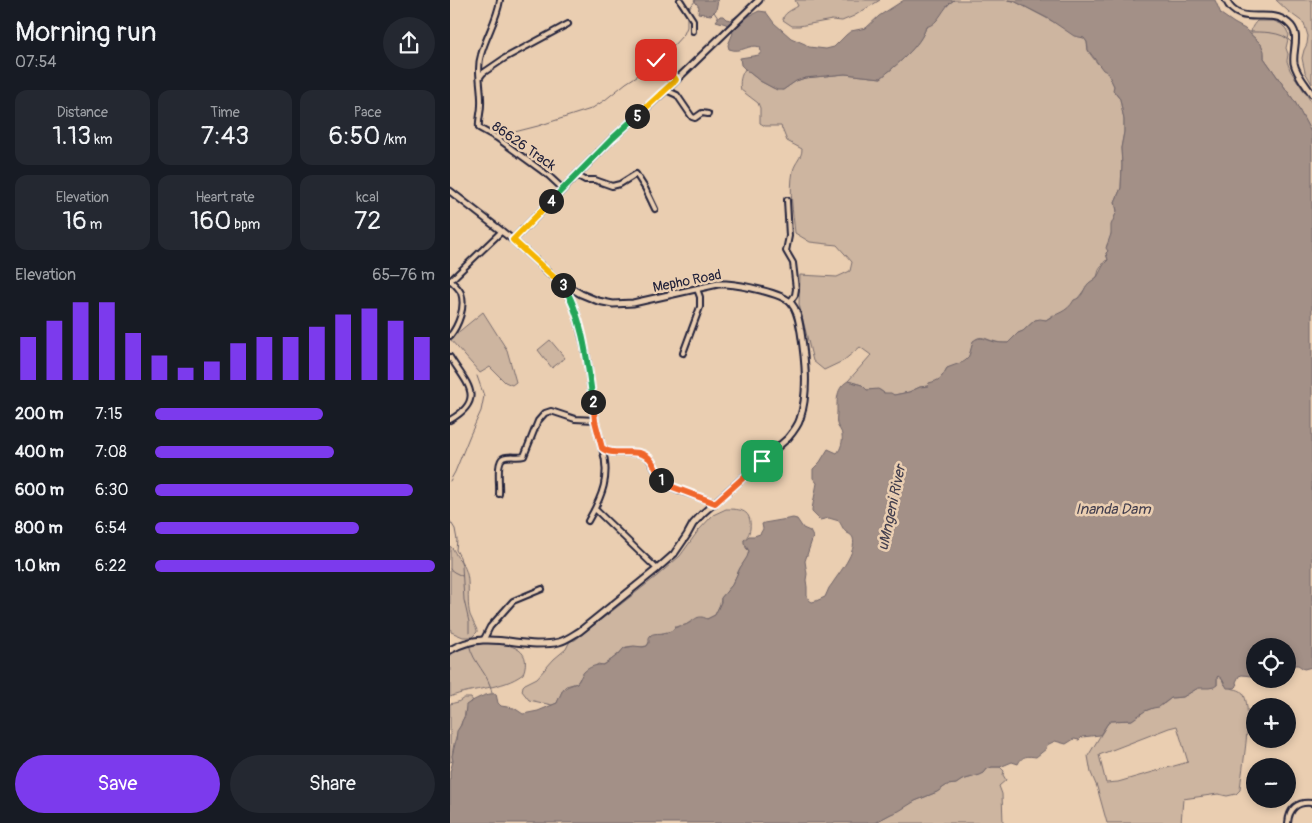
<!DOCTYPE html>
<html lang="en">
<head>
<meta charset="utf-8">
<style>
  body { margin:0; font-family:Pangolin,sans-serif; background:#242831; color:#f1f3f6; height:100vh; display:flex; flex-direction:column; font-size:19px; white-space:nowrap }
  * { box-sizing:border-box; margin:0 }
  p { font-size:16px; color:#9ea1a6 }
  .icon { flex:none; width:28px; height:28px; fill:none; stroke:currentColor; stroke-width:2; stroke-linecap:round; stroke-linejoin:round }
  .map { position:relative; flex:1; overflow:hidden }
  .side { display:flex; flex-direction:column; background:#171b24; width:450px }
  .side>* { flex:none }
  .tools { position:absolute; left:796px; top:638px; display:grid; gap:10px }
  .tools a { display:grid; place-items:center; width:50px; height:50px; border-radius:50%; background:#171b24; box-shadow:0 2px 8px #0003; font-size:25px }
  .pin { position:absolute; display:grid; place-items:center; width:42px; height:42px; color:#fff; margin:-21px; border-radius:10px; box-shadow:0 2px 8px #0006 }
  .km { position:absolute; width:25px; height:25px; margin:-12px; border-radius:50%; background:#222; color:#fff; font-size:14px; line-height:25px; text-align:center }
  .round { display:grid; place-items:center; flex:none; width:52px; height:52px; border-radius:26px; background:#242831 }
  .head { display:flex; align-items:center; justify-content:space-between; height:85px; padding:0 15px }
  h1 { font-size:28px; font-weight:600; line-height:38px }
  .stats { display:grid; grid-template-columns:repeat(3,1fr); gap:8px; height:85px; padding:5px 15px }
  .stats div { display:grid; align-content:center; border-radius:12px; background:#242831; text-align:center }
  .stats b { font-size:25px; font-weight:600 }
  .stats small { font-size:14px; font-weight:400 }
  .stats p { font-size:14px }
  .chart { height:140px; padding:10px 15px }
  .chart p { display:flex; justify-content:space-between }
  .chart svg { width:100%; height:90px; margin-top:5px; stroke:#7c3aed; stroke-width:6 }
  .button { display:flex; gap:10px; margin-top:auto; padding:10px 15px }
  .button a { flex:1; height:58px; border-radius:30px; background:#7c3aed; color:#fff; font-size:20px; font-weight:600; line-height:58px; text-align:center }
  .button a+a { background:#242831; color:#f1f3f6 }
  ul { padding:0 15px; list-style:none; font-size:16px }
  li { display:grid; grid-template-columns:80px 60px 1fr; align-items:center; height:38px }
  li i { height:12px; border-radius:6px; background:#7c3aed }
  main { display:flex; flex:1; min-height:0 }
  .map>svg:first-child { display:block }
  .green { fill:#cdb5a0; stroke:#786c6e; fill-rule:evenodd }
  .water { fill:#a39087; stroke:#6f6469 }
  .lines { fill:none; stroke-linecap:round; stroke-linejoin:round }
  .stream { stroke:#6f6469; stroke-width:1 }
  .minor-casing { stroke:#22223b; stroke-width:8 }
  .tertiary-casing { stroke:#22223b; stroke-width:9 }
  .minor { stroke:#eaceb1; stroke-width:4 }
  .tertiary { stroke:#eaceb1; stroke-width:5 }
  .split-1-casing { stroke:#fff; stroke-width:10 }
  .split-2-casing { stroke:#fff; stroke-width:10 }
  .split-3-casing { stroke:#fff; stroke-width:10 }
  .split-4-casing { stroke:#fff; stroke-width:10 }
  .split-5-casing { stroke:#fff; stroke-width:10 }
  .split-6-casing { stroke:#fff; stroke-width:10 }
  .split-1 { stroke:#f0652b; stroke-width:6 }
  .split-2 { stroke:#f0652b; stroke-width:6 }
  .split-3 { stroke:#22a559; stroke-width:6 }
  .split-4 { stroke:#f5b400; stroke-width:6 }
  .split-5 { stroke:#22a559; stroke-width:6 }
  .split-6 { stroke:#f5b400; stroke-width:6 }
  .labels { text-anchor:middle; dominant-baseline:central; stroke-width:5; stroke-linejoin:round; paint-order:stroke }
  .street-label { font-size:14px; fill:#22223b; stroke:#eaceb1 }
  .water-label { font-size:15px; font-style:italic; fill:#423e4e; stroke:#eaceb1 }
</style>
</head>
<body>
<main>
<section class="side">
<div class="head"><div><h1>Morning run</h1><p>07:54</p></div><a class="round"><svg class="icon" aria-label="share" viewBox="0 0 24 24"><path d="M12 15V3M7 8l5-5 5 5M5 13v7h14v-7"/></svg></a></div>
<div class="stats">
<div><p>Distance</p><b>1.13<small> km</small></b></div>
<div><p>Time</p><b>7:43</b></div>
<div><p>Pace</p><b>6:50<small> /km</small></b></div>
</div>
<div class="stats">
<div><p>Elevation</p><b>16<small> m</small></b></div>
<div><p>Heart rate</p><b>160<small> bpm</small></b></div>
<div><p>kcal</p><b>72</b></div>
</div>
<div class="chart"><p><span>Elevation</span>65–76 m</p>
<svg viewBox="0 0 160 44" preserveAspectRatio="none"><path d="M5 44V23M15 44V15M25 44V6M35 44V6M45 44V21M55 44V32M65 44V38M75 44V35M85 44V26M95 44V23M105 44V23M115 44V18M125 44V12M135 44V9M145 44V15M155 44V23"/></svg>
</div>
<ul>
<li><b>200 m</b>7:15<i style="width:60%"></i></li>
<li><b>400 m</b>7:08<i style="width:64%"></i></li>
<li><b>600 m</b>6:30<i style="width:92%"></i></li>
<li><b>800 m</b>6:54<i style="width:73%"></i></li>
<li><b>1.0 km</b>6:22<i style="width:100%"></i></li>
</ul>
<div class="button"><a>Save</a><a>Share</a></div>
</section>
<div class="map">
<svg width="862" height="823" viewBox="0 0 862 823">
  <rect width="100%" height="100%" fill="#eaceb1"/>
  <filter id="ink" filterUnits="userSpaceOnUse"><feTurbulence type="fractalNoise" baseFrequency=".02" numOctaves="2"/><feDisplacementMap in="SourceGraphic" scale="10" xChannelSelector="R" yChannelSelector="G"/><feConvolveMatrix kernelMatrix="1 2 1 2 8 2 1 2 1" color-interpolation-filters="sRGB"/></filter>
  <g filter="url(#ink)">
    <!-- green -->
    <path class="green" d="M345,0H430L404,16L392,21L382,20L349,26H342L333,20C333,13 342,10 348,6Z
      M504,0H558L564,1L634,38C638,43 637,44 638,50C640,55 651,69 657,71L664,86V92L670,99L674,120V132L671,148L672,165L671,188L665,202L667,211L664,219L660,240L657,245L658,251L656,253L658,260L655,261L649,270L647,277L637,285L635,289L621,307L607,316L603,315L596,320H585L573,331L568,333L558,343C553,343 548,343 543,341C538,340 533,336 528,338C520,340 522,356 516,361C510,366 503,366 497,368L493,375L486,382H483L478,386L470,387L459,392L444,395L434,393L430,390H417L412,385L398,381L421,355L410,347L393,361L374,370L363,361L349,304L350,275L387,277L400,271L402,262L387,245L360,242L345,233C343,212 339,192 343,171C345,162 352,158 352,149L337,141L331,126H315L310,123V108L308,103L291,90C289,82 291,75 295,69L310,81L323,88L333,90L346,81L355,78L395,74L431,78C445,66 471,46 476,27C488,22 492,7 504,0Z
      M826,0H862V84L855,72L853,63L852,58L854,50L857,44L858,36L854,23L839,12Z
      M807,21H824L831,24L836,29L839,35L836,48L838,54L837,61L840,70L862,103V135L845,102L814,58C815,48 809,41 801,35C801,29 802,26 807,21Z
      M33,312L57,350L66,382L62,385L55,382L40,367L30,373L0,339Z
      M100,340L115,358L102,368L88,350Z
      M276,509C291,509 302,510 300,529C299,534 298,536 294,540L296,548L299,551L298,557L290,568L282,585L271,598L270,605L265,615L257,619L240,622L236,625L225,627L221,631L209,634L199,642L197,646C190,648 183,645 176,647C172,649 171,653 167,655C163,659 158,662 153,665L148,664L130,678L127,683L116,686L113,689L107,703L102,705L79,700L72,691L73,686L75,684L87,678L104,659L116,649L120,641L125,640L207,576L230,556L248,531L263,515Z
      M0,546C5,550 5,555 9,559C24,575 15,595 20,615C22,620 25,625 27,630V632L22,637H13L1,632L0,624Z
      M36,642C56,644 84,646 73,674C52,690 23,687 0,697V654C10,645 23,644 36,642Z
      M769,676L772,679L774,684C776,685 778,688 781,688C786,690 791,689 794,695C803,713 792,768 790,790L786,794L777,796L768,794L733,799L731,823H657L647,787L641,773L638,756L658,723L661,721L682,720L690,713L715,703L721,698L733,697L748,688L767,685V677ZM727,726L738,762L668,782L656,783L649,755L719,728Z
      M14,698H21L23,701L20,702C18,704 17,707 16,709C15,711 15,715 14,717C9,729 0,748 3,761L0,762V704L8,702Z
      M542,767H550L554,771L553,775L556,780L549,786L552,794L553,823H424L465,801L487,792L497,785L506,784L512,780L526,776L534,773L537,769Z"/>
    <!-- water -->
    <path class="water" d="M244,0H268L266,10L261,15L248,13L249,7Z
      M454,0H504C492,7 490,24 476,27C471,46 445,66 431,78L395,74L355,78L346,81L333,90H327L310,81L295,69L291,65L290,58L309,55L311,52L310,47C299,43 292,54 279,49L278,45L283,33L276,24L266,21L270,16H273L276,19L281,20L288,15L291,14L297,17L309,11L316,12L324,23L341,38L355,44L359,47L376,49L384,47L396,35L401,31L416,28L429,16Z
      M558,0H765L771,14L784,23L795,29L811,44L814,51V58L845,102L862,134V667L854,669L848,665H838V646H805V656L803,657L799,662L805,670V673L801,676L792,675L789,676L786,682L787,686L785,688H777L772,679L768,676L767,677V685L764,687L759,688H748L733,697L721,698L709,707L703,708L695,711L682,720L661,721L658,723L650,735L632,737L629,740L624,739L616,744L605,741L597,745L596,749L586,757C578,756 572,755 568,764L562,762L550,767H542L537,769L534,773L530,775L512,780L506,784L497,785L487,792L465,801L449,811L441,814L424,823H0V772L3,761L2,756L6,740L7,731L11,725L12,721L15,716L16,705C23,700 38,692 46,694L48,703L51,706L64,708L73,714L88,711L107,703C113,689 112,688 127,683C130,680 131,675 134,672C139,667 147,664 154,665L169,654L174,648L184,646L193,647L197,646L199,643C199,639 198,638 201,635C205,632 215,635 221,631C223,630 225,627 227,627C235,624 228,627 235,625C244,622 247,613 257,619L265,615L271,602V598L282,585L290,568L297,557L299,551L294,543V540L299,536H304L310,534L313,529L312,524L314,523L343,518L347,519L353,528L360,531L363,537L355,561L357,574L356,580L357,587V596L359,600L362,602L366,601L375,597L379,588L382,584C389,573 407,552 403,538C402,534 397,534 395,531C392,527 391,524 389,521L379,518L370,520L362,512V509L367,483L363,478V469L370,462L378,449L387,453C391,449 393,441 392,435C392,431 388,428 387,424C386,420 387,416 387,412C387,399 386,388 398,381L412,385L417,390L428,389L434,393H441L444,395L459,392L470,387L478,386L479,383C490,380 491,379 497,368C519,359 517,365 523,341C531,335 536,340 545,342C549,343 554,343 558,343L568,333L573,331L585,320L590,319L596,320C606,313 617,313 624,300C633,297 632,292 637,285C639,282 644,280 647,277C651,271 652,265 658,260L656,253L658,251L656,248L661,234V225L667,211L665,202L671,188L672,165L671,148L674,132V120L670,99L663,90L664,86L657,72L653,70L638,50L637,42L634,38L624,36L599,19L564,1Z"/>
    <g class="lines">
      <!-- stream -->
      <path class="stream" d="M238,10L246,0
        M264,12L268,18
        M798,32C811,32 832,31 841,42V67L848,78
        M210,60L234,34L237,27V14
        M857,91L862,99
        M49,136L88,126L141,109L155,100L176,83L207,63
        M0,481L5,472L20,435L31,411L34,396L27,376
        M0,521L5,529L7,540L6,550L10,557L12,566L14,600L19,622V633
        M0,569L4,572L12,576
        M19,644C23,664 39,673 42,693"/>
      <defs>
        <path id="minor" d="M50,0C47,20 36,36 31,55C26,70 32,89 31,105C31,113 28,120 29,128L47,138L99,176L113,189
          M230,0L243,20V31
          M192,48L216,69L226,80
          M30,77L33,73L55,58L118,24
          M216,90L227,95L242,117L245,118L252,113L258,114
          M126,175L135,180H145L162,186L170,184L186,174L195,188L205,209
          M337,200L339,236L336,251L343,263L346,289L345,295L340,302
          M0,281L52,231
          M115,286L126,312L137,358L145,421L152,448C164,457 180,449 194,455C205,460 205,475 214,483C227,492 250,496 265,503
          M0,336C8,326 16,307 11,293C9,288 4,284 0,280
          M233,353L250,307V297L247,289
          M0,357C16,383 37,399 0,420
          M49,494C50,486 46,462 53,458C59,455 68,458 74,456L88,421L95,413L101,411L125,419L145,420
          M145,509L207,569
          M138,521C152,497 161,476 152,448
          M34,639L40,627L63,601L92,589
          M838,823C839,809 847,801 862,803"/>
        <path id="tertiary" d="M776,0C789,29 819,6 838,23C852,34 842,49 844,63C846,74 856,85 862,94
          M0,191L63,240L107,280L131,294L148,301L163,304L183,303L268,284H276C291,285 332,293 341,303C348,311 349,322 351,332C355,359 359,392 350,419C348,426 343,432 338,438L252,514L243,524L237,535L224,554L207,569L130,631C123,635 117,640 109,642C102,644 94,644 86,644C54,642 30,633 0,650
          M63,240L163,138L216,90L309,0"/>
      </defs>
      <!-- minor casing -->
      <use href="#minor" class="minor-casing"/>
      <!-- tertiary casing -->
      <use href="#tertiary" class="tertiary-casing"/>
      <!-- minor -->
      <use href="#minor" class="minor"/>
      <!-- tertiary -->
      <use href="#tertiary" class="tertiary"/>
    </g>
  </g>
  <g class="lines" filter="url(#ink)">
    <defs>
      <path id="split-1" d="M211,480L220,486L265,503L312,461"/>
      <path id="split-2" d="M143,402L145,421L152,448C165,458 186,446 199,458C205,464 207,473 211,480"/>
      <path id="split-3" d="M113,285C133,316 138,366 143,402"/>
      <path id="split-4" d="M101,201L63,240L107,280L113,285"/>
      <path id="split-5" d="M101,201L163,138L187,116"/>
      <path id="split-6" d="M187,116L226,80L222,74L206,60"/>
    </defs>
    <!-- split-1 casing -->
    <use href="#split-1" class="split-1-casing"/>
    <!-- split-2 casing -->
    <use href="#split-2" class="split-2-casing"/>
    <!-- split-3 casing -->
    <use href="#split-3" class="split-3-casing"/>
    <!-- split-4 casing -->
    <use href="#split-4" class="split-4-casing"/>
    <!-- split-5 casing -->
    <use href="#split-5" class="split-5-casing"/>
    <!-- split-6 casing -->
    <use href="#split-6" class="split-6-casing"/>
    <!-- split-1 -->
    <use href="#split-1" class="split-1"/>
    <!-- split-2 -->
    <use href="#split-2" class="split-2"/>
    <!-- split-3 -->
    <use href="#split-3" class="split-3"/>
    <!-- split-4 -->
    <use href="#split-4" class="split-4"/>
    <!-- split-5 -->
    <use href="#split-5" class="split-5"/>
    <!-- split-6 -->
    <use href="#split-6" class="split-6"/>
  </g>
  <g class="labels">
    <!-- street labels -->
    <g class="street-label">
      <text transform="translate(74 146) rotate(35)">86626 Track</text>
      <text transform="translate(237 281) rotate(-11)">Mepho Road</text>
    </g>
    <!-- water labels -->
    <g class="water-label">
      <text transform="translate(442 508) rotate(-78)">uMngeni River</text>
      <text x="663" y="509">Inanda Dam</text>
    </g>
  </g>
</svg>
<div class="tools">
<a><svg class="icon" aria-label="locate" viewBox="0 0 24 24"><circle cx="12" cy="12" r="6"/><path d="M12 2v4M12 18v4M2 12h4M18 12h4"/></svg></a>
<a>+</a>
<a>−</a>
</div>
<div class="pin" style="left:312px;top:461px;background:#1e9e55"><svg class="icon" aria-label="arrive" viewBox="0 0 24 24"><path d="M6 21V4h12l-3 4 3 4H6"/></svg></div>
<div class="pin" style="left:206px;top:60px;background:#d93025"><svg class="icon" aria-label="check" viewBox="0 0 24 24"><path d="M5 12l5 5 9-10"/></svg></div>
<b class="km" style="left:211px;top:480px">1</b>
<b class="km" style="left:143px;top:402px">2</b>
<b class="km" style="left:113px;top:285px">3</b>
<b class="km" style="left:101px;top:201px">4</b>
<b class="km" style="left:187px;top:116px">5</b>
</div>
</main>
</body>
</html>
